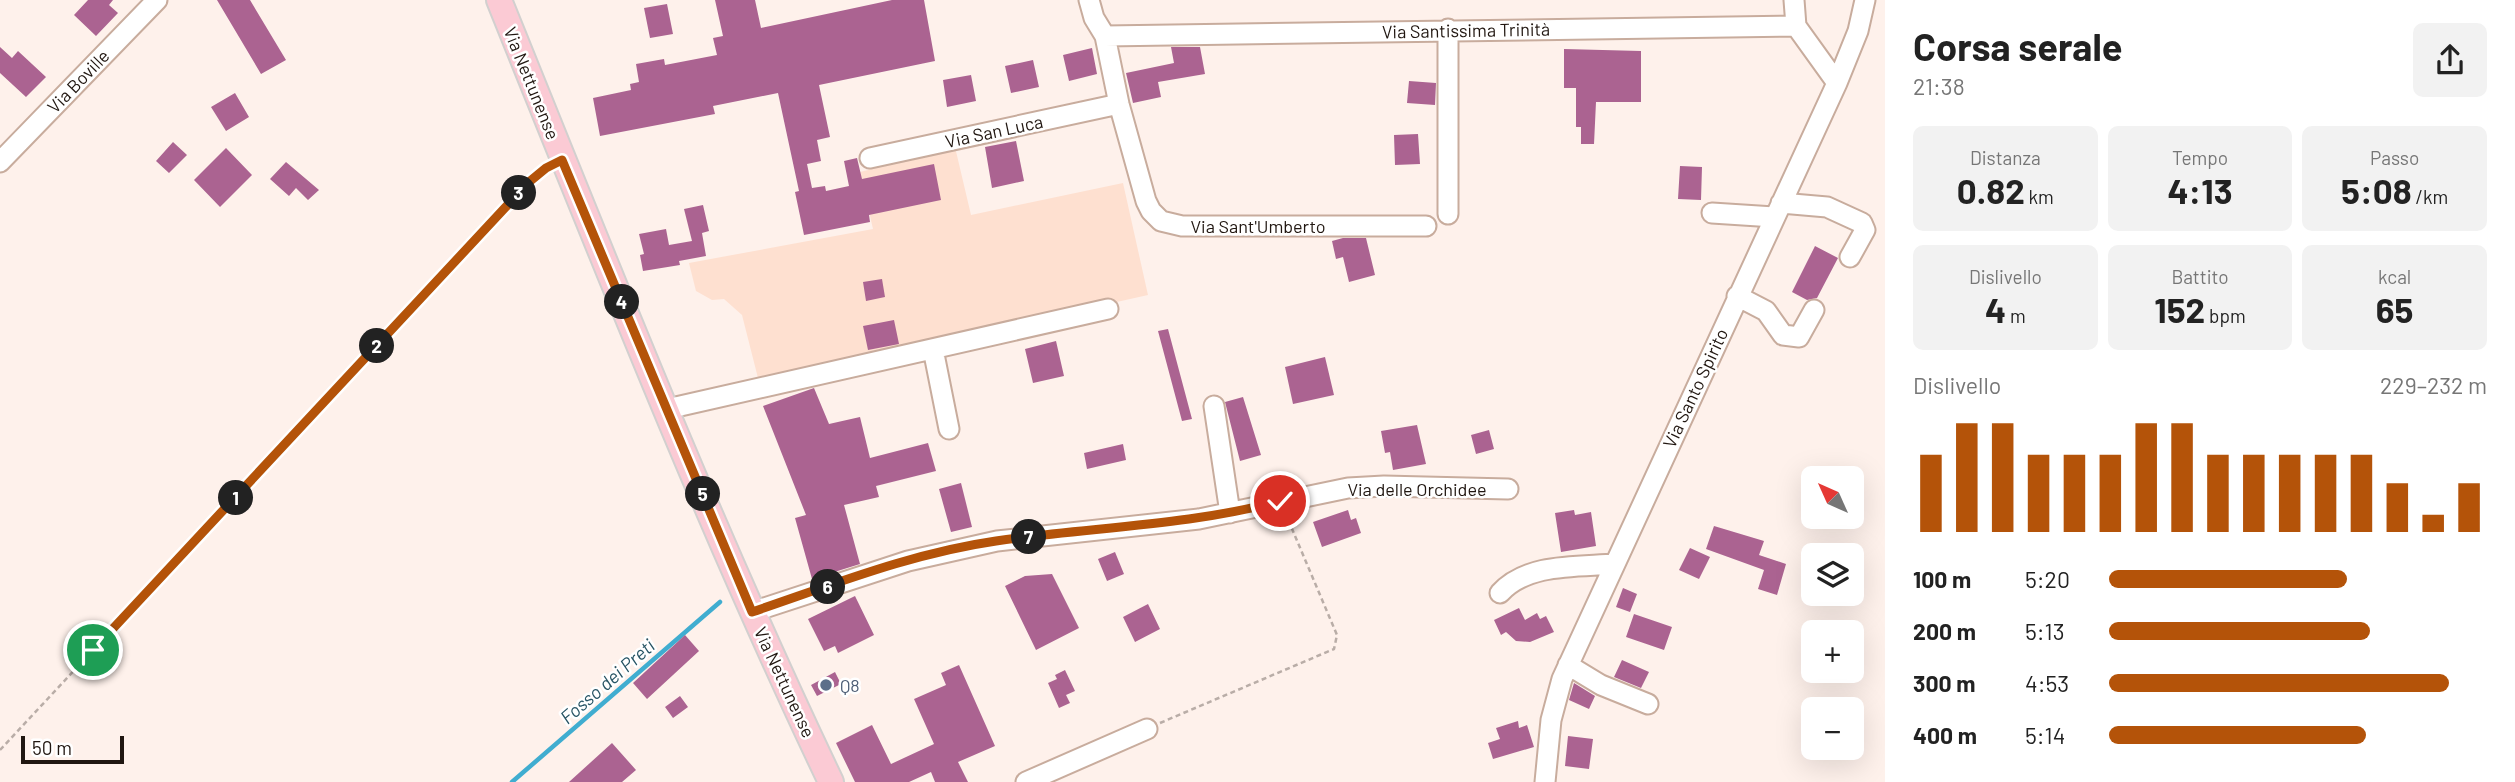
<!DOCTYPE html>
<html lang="it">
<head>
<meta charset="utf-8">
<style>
  body { margin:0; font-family:Barlow,sans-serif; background:#f2f2f2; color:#222; height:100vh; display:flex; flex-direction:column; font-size:26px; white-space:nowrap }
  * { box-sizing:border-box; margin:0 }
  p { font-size:23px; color:#767676 }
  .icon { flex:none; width:38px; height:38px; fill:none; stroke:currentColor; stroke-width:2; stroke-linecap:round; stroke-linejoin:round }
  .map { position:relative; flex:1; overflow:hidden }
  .details { display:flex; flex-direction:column; background:#fff; width:630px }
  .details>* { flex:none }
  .needle { width:46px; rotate:315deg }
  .buttons { position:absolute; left:1801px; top:466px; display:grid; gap:14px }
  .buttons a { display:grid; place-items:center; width:63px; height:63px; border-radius:10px; background:#fff; box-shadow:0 7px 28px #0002; font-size:35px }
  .scale { position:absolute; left:21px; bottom:18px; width:103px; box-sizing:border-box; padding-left:7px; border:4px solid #201610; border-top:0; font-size:19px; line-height:24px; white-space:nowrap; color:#201610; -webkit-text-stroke:5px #fff; paint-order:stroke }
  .pin { position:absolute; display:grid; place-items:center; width:60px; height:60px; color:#fff; margin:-30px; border:4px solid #fff; border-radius:50%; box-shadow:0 2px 7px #0007 }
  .km { position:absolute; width:35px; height:35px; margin:-18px; border-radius:50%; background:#222; color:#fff; font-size:19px; line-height:35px; text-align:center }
  .round { display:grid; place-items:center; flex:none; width:74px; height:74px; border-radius:10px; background:#f2f2f2 }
  .summary { display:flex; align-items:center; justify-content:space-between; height:119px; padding:0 28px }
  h1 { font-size:38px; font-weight:700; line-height:52px }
  .stats { display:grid; grid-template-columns:repeat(3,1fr); gap:10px; height:119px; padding:7px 28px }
  .stats div { display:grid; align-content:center; border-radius:10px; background:#f2f2f2; text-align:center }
  .stats b { font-size:35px; font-weight:700 }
  .stats small { font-size:19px; font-weight:400 }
  .stats p { font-size:19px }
  .chart { height:196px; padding:14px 28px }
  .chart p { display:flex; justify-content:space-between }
  .chart svg { width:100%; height:126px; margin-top:7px; stroke:#b45309; stroke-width:6 }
  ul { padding:0 28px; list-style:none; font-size:23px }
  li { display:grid; grid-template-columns:112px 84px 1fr; align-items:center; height:52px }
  li i { height:18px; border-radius:9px; background:#b45309 }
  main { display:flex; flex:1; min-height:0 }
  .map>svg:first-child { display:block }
  .built { fill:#fee0d0 }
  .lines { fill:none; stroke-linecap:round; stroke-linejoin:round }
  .stream { stroke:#40add0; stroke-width:4.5 }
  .building { fill:#ab6391 }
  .minor-casing { stroke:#c8ac9d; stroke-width:23 }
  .major-casing { stroke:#d2d0cf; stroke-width:28 }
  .path { stroke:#b9ada7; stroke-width:2.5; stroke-dasharray:5 3.5; stroke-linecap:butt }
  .minor { stroke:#fff; stroke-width:19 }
  .major { stroke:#fbcad4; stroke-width:24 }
  .route-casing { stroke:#fff; stroke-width:14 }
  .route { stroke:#b45309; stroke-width:9 }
  .service-dot { fill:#5c6f8a; stroke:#fff; stroke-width:2.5 }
  .labels { text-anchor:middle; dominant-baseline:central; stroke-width:5; stroke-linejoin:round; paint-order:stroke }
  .street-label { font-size:18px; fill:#201610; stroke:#fff }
  .service-label { font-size:18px; fill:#4e5e75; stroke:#fff; text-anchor:start }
  .water-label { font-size:19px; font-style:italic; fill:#275464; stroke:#fff }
</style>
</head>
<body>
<main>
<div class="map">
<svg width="1885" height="782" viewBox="0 0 1885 782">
  <rect width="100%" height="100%" fill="#fef1eb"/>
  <!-- built -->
  <path class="built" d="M955,147L971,215L1123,183L1148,295L759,382L742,315L724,299L712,300L696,291L689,263L873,229L860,172L868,170L873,163Z"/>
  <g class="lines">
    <!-- stream -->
    <path class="stream" d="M512,782L720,602"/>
  </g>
  <!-- building -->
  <path class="building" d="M88,0H113L109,5L118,13L96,36L74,15Z
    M217,0H250L286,60L261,74Z
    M715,0H755L761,28L892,0H924L935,61L819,85L830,137L817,140L821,161L807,164L812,188L825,186L826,191L849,186L844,161L857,158L862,179L934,164L941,200L869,215L870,222L804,235L795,192L799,191L778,93L713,106L715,114L600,136L593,98L631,90L630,84L639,82L636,64L664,59L665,65L717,55L713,38L723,36Z
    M667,4L673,34L650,38L644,8Z
    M0,47L12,58L18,51L46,77L26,97L0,73Z
    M1171,47H1200L1205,74L1158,82L1161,97L1133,103L1126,73L1174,63Z
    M1092,48L1097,74L1069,81L1063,55Z
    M1564,49L1641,51V102H1596L1594,144H1581V127H1576V88H1564Z
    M1033,60L1039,87L1011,93L1005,66Z
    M971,75L976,101L947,107L943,80Z
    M1409,81L1436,83L1435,105L1407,103Z
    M235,93L249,117L226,131L211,107Z
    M1418,134L1420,164L1395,165L1394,135Z
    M1016,141L1024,181L992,188L985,147Z
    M173,142L187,155L169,173L156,161Z
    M226,148L252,175L220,207L194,180Z
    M286,162L319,190L308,200L296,188L289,196L270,179Z
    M1680,166L1702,167L1701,200L1678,199Z
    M703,205L709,231L702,233L706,256L679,261L680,265L643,271L640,255L644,254L639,234L666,229L669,245L692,241L684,209Z
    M1343,238H1366L1375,275L1349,282L1343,257L1336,259L1332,241Z
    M1815,246L1838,258L1817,298L1807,300L1792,292Z
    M882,279L885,297L866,301L863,282Z
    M894,320L899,344L868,350L863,326Z
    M1168,329L1192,419L1182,421L1158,331Z
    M1056,341L1064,376L1033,383L1025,349Z
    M1325,357L1334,395L1293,404L1285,367Z
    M814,388L829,424L860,417L870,458L928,443L936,471L876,486L879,497L844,505L860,564L812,579L795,518L806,515L763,406Z
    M1243,397L1261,455L1240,461L1225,402Z
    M1417,425L1426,464L1393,470L1390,452L1385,453L1381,431Z
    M1489,430L1494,449L1476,454L1471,435Z
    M1123,444L1126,460L1087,469L1084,453Z
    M961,483L972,527L951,532L939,489Z
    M1348,510L1351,520L1356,518L1361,533L1322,547L1313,522Z
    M1574,510L1575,515L1591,512L1596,546L1561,552L1555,513Z
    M1714,526L1764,541L1759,555L1786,564L1777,595L1758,589L1764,570L1706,549Z
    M1690,548L1710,557L1699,579L1679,570Z
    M1115,552L1124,574L1107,581L1098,559Z
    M1052,574L1079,628L1036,650L1005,586L1025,576Z
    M1623,588L1637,594L1630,612L1616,607Z
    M855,596L874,635L838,653L835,646L824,651L808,619Z
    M1148,604L1160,629L1135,642L1123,617Z
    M1519,608L1525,620L1537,613L1540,619L1546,616L1554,632L1530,642L1516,641L1506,632L1501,635L1494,620Z
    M1634,614L1672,627L1664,650L1626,637Z
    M685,635L699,651L647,699L633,683Z
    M1622,660L1649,672L1641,688L1614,677Z
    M959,665L995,746L958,762L968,782H935L931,772L909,782H855L836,743L872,725L891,764L934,744L914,699L946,685L941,673Z
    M1065,670L1075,691L1066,695L1070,703L1059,708L1048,683L1057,679L1055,675Z
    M835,672L841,684L817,696L811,685Z
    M1574,683L1595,696L1589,709L1569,700Z
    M680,696L688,707L673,718L665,707Z
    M1518,721L1519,728L1527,725L1534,747L1493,759L1488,743L1500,739L1496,728Z
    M1568,736L1593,739L1589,769L1565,766Z
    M612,743L636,770L622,782H569Z"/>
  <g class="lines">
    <defs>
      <path id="minor" d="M1089,0L1094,18L1105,36L1796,26L1837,83
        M1794,0L1796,26
        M1105,36L1119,104L1146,201L1151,211L1161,221L1182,226H1426
        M870,158L1119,104
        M0,162L157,0
        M1781,203L1827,207L1862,223L1865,230L1850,257
        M1712,213L1774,217
        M1448,214V29
        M1737,296L1766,311L1783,335L1799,337L1814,310
        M933,349L949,429
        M1214,406L1230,513
        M667,409L1108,309
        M1500,593C1527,563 1577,567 1615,564
        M752,612L908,561L997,541L1199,519L1348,488L1384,486L1508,489
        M1568,665L1601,685L1648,704
        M1026,782L1147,729
        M1545,782L1551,720L1562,679L1837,83L1858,31L1865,0"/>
      <path id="major" d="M499,0C605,262 709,527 831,782"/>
    </defs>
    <!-- minor casing -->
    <use href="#minor" class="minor-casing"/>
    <!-- major casing -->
    <use href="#major" class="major-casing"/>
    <!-- path -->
    <path class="path" d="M1160,723L1334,649L1337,635L1287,517
      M0,750L529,182L546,168"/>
    <!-- minor -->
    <use href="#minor" class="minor"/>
    <!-- major -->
    <use href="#major" class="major"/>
  </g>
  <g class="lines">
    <defs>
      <path id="route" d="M93,650L529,182L546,168L562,160L752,612C832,585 912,553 996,541C1091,527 1188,526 1280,501"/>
    </defs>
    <!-- route casing -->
    <use href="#route" class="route-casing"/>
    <!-- route -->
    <use href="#route" class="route"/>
  </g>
  <!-- markers -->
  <circle class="service-dot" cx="826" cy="685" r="7"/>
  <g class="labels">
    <!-- street labels -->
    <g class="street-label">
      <text transform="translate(1466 30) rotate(-1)">Via Santissima Trinità</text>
      <text transform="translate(78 81) rotate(-46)">Via Boville</text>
      <text transform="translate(532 83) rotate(68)">Via Nettunense</text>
      <text transform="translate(994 131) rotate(-12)">Via San Luca</text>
      <text x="1258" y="226">Via Sant'Umberto</text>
      <text transform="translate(1695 388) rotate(-65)">Via Santo Spirito</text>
      <text x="1417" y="489">Via delle Orchidee</text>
      <text transform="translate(785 682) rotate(65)">Via Nettunense</text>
    </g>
    <!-- service labels -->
    <g class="service-label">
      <text x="840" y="685">Q8</text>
    </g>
    <!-- water labels -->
    <g class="water-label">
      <text transform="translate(607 681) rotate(-41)">Fosso dei Preti</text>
    </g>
  </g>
</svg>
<div class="buttons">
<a><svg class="needle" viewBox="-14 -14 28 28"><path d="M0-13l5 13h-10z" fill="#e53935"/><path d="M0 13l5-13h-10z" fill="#767676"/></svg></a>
<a><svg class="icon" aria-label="layers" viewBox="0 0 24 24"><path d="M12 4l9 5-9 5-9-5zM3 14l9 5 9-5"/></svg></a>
<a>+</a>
<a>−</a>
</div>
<div class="scale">50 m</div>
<div class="pin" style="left:93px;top:650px;background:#1e9e55"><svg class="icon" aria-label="arrive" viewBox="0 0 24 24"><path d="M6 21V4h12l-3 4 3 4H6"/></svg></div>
<div class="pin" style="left:1280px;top:501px;background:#d93025"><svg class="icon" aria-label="check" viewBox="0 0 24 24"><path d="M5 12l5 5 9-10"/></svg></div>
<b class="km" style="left:236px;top:498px">1</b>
<b class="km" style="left:377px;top:346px">2</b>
<b class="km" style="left:519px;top:193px">3</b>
<b class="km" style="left:622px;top:302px">4</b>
<b class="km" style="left:703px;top:494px">5</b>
<b class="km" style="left:828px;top:587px">6</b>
<b class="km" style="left:1029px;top:537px">7</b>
</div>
<section class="details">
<div class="summary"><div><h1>Corsa serale</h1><p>21:38</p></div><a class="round"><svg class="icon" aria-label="share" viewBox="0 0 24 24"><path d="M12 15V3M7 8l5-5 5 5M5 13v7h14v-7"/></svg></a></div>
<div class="stats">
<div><p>Distanza</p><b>0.82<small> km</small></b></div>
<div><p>Tempo</p><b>4:13</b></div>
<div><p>Passo</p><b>5:08<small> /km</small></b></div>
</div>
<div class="stats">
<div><p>Dislivello</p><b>4<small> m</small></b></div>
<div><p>Battito</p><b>152<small> bpm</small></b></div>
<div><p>kcal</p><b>65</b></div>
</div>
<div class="chart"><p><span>Dislivello</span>229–232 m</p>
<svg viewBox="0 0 160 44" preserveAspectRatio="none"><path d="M5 44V17M15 44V6M25 44V6M35 44V17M45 44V17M55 44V17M65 44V6M75 44V6M85 44V17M95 44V17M105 44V17M115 44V17M125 44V17M135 44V27M145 44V38M155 44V27"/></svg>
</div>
<ul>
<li><b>100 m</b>5:20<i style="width:63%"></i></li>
<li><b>200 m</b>5:13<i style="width:69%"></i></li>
<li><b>300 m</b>4:53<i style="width:90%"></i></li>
<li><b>400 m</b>5:14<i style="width:68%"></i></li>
</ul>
</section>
</main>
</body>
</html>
